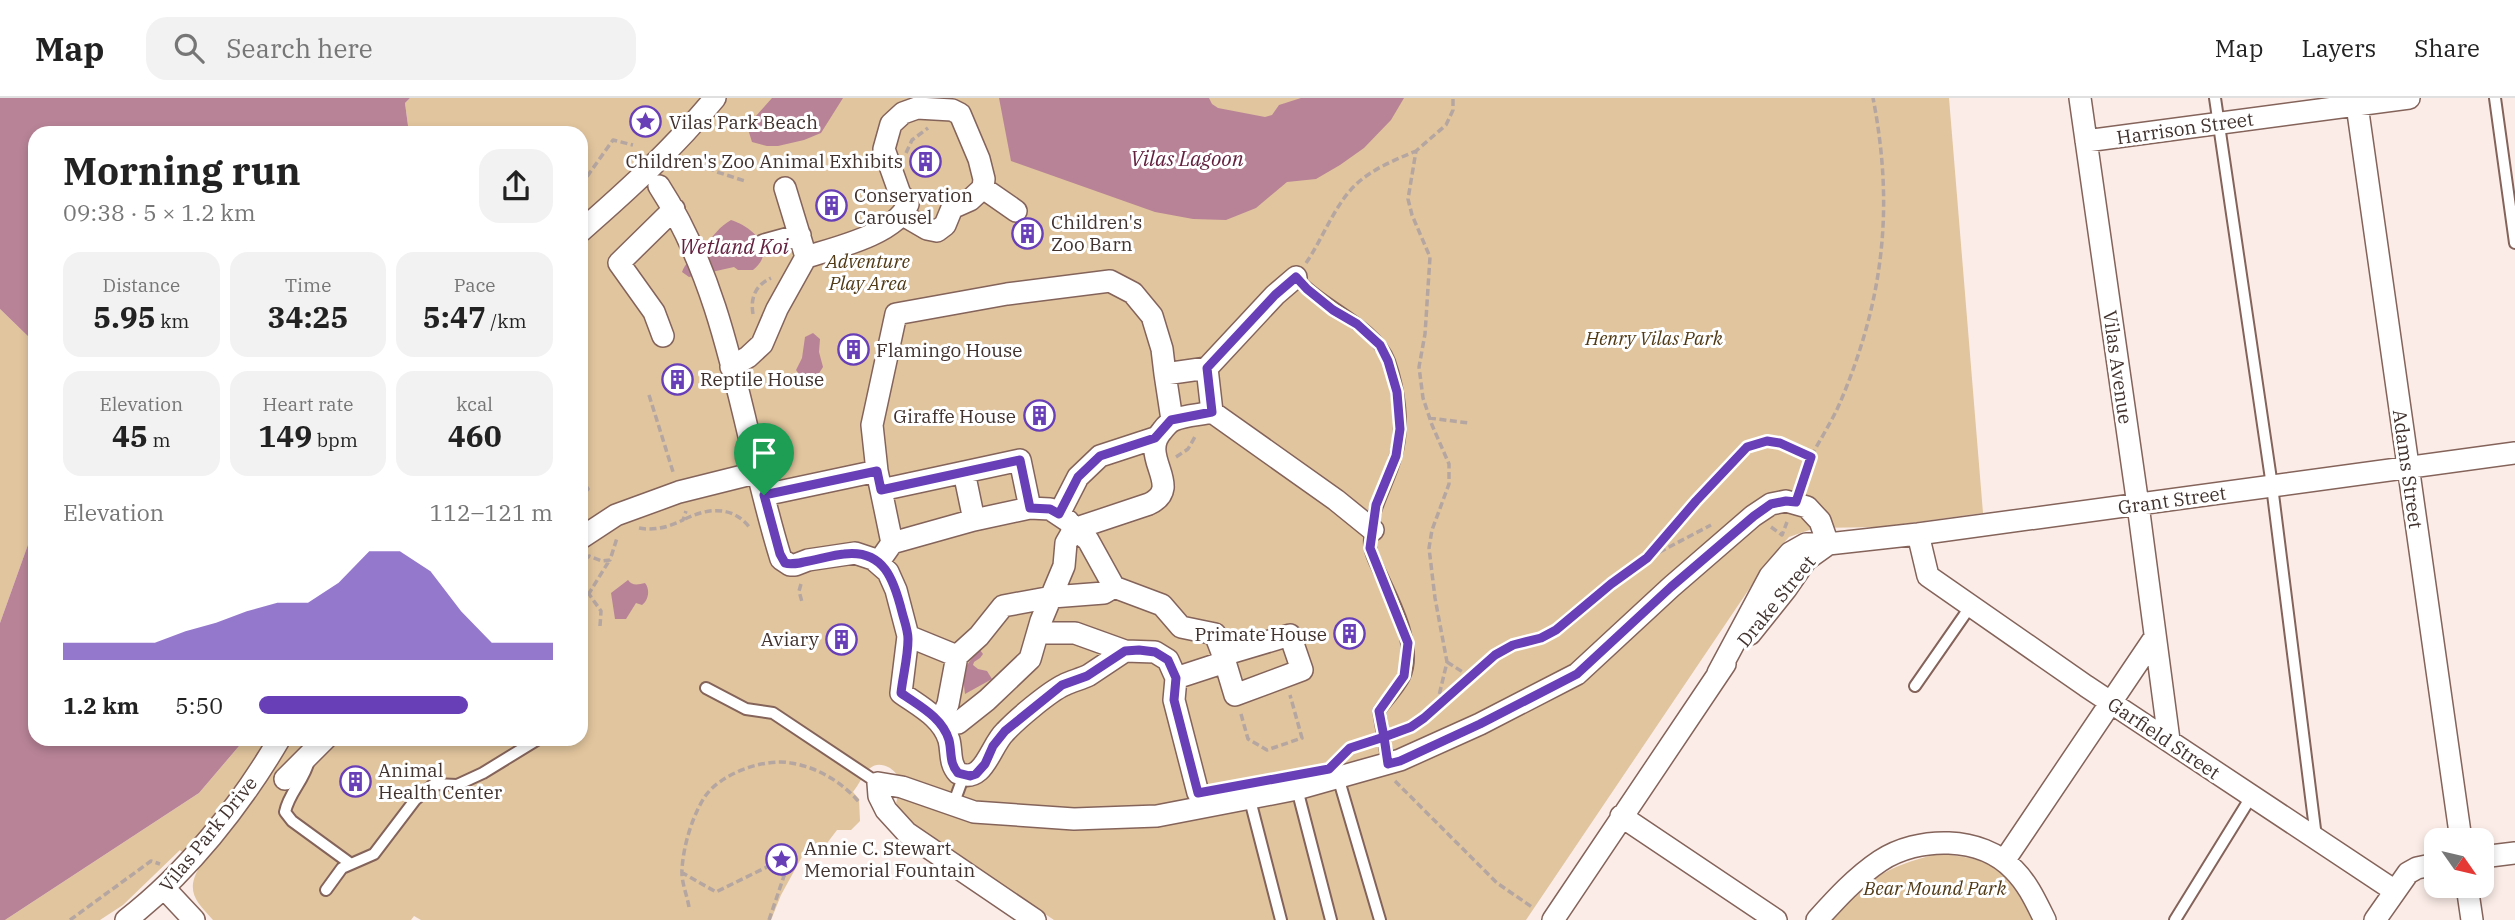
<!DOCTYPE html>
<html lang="en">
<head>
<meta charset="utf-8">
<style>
  body { margin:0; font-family:"IBM Plex Serif",serif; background:#f2f2f2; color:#222; height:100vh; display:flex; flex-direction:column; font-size:26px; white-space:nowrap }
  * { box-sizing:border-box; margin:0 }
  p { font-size:23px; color:#767676 }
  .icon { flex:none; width:38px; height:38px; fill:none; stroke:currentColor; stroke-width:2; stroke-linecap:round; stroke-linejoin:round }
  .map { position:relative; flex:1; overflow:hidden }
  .drawer { position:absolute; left:28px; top:28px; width:560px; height:620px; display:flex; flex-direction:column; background:#fff; border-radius:21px; box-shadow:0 4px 10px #0003 }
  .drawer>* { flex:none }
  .needle { width:46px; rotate:124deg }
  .tools { position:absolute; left:2424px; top:730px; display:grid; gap:14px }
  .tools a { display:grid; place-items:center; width:70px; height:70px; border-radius:14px; background:#fff; box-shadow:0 4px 10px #0003; font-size:35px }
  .pin { position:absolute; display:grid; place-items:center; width:60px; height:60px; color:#fff; margin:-72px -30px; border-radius:50% 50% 50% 0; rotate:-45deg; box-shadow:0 0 7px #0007 }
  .pin .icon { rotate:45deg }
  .round { display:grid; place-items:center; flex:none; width:74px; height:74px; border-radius:21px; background:#f2f2f2 }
  .headline { display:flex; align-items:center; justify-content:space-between; height:119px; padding:0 35px }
  h1 { font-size:38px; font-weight:700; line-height:52px }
  .figures { display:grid; grid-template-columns:repeat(3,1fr); gap:10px; height:119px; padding:7px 35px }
  .figures div { display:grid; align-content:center; border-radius:18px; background:#f2f2f2; text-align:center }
  .figures b { font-size:30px; font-weight:700 }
  .figures small { font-size:19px; font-weight:400 }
  .figures p { font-size:19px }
  .chart { height:196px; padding:14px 35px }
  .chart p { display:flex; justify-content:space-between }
  .chart svg { width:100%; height:126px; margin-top:7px; fill:#683fb7; opacity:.7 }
  ul { padding:0 35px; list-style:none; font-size:23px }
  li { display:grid; grid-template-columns:112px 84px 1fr; align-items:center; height:52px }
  li i { height:18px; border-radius:9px; background:#683fb7 }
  header { display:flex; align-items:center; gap:42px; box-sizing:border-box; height:98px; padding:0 35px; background:#fff; border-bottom:2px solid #e0e0e0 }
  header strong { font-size:33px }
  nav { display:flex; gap:38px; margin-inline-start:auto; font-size:24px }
  .search { width:490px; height:63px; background:#f2f2f2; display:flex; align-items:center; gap:18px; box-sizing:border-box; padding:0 24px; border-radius:21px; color:#767676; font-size:26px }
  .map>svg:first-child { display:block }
  .green { fill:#e1c59e }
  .water { fill:#b88397 }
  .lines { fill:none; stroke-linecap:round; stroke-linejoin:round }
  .lane-casing { stroke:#84635a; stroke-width:14 }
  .street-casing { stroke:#84635a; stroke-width:24 }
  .path { stroke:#b5a6a1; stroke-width:3.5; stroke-dasharray:7 3.5; stroke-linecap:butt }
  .lane { stroke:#fff; stroke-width:10 }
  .street { stroke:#fff; stroke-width:21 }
  .route-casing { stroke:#fff; stroke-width:14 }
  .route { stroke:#683fb7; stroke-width:9 }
  .labels { text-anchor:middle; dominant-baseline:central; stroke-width:6; stroke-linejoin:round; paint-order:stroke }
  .poi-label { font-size:19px; fill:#41322e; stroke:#fff; text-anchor:start }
  .street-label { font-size:19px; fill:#41322e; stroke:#fff }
  .park-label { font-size:19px; font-style:italic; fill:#503915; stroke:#fff }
  .water-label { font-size:21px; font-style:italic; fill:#63213f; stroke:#fff }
</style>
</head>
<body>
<header>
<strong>Map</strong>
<div class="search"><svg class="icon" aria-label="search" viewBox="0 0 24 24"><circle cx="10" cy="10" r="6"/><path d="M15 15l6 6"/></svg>Search here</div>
<nav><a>Map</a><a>Layers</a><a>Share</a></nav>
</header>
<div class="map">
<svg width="2515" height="822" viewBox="0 0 2515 822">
  <rect width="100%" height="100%" fill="#fbece7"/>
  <!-- green -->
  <path class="green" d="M410,0H1949L1983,415L1881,429L1815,430L1789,439L1768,463L1526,822H1054L911,726L896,710C895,701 902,693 900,683C899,678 894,673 890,670C868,658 863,682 853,694L859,701L860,723L851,732H837L818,757L804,755L781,797L771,822H421L414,818L411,822H213C197,804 185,794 199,770L180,752L123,807L100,822H5L199,695L245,641L581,640V35H409L405,5Z
    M0,211L35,245V427L0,525Z
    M1937,756C1964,758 1994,761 2012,784C2021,795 2027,810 2035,822H1831C1867,782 1884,769 1937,756Z"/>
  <!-- water -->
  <path class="water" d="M0,0H410L405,5L409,35H35V245L0,211Z
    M772,0H843L821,35L804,42L778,48H767L752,44L747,28Z
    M999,0H1209L1212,6L1218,10L1265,19L1272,17L1279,7L1301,0H1404L1391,22L1364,50L1340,67L1316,81L1287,84L1256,110L1226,122L1193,121L1155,114L1011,63Z
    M731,122C753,129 778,152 753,172H738L734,169L689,179L682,174C687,161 697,157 706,147C714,137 719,129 731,122Z
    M813,235L820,241L819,254L823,269L816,280L803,282L796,272L802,260L805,239Z
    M35,427V640L245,641L199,695L5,822H0V525Z
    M628,482C633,489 639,486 645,485C650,491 649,502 642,507L636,505L626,521H615L611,495Z
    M980,552L983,556L980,560L974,564L973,567L978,571L987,573L992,581L965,596C962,573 964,568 980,552Z"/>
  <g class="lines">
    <defs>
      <path id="lane" d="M2215,0L2272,388L2316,739
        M2495,0L2515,145
        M1296,179C1323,210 1375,227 1389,263C1399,292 1404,327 1396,357C1388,388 1368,415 1370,448C1371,459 1380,473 1384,483C1396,509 1417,550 1404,579C1398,591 1387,602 1379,613L1388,666
        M1915,588L1970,509
        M706,590L746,611L773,615L878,685
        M309,662C305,682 289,694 285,714L292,723L351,766
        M1338,679L1380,822
        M1297,691L1331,822
        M1250,702L1281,822
        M953,707L964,677
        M326,792L342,770L374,756L415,702L434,686L457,687L483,675L540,640
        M2175,822L2251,699"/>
      <path id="street" d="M2080,0L2138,407L2169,642
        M2356,0L2461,742
        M2086,43L2409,0
        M659,88C731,199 742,337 781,461L790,467H795L808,462L855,455L873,461L888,474L896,492L908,538L901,595C919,608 942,619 949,642C952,654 949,665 958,675C984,687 990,648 1005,634C1017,621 1049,594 1064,587C1072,583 1081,581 1089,577C1101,569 1113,561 1125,553
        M785,90L806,159
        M983,90L1016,113
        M903,117L927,131L937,133L945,127L952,110L970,102L983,90L984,81L979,61L960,16L952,12L917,10L903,15L891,26L884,51L900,96L908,104
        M581,133C629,91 674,50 715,0
        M764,147L800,137
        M663,238L654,214L619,165L674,111
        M731,269L748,259L762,246L777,211L806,159C835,150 896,136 908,106
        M1207,270L1275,197L1296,179
        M1212,314L1336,402L1373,432
        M877,373L872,327L896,216L1007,196L1110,183L1133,195L1152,218L1162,251L1165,276
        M881,392L892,445
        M764,397L877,373L881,392L1020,362L1030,410L974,422L964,374
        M1030,410L1050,411L1068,423L1074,431L1088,442L1114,489L1162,507L1181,529L1215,536L1223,557
        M1059,416L1078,379L1100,358L1155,340
        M1918,436L1928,478L2086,588L2395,793
        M581,440L616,417L679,394L759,374
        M878,465L892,445L974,422
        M1114,489L1104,495L1052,499L1003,508L979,538L957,558L948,606L940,624L958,625L987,602L1030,561L1041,523L1064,468L1066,445L1074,431L1149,406C1185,389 1138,359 1162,333C1165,329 1169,324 1174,322C1185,317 1200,317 1212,314L1207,270L1165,276L1172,322
        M1039,535H1075L1125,553L1155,554L1168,562L1176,580L1225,564
        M1750,536L1786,491L1806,462L1827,447
        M1290,537L1302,572L1235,597L1223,557Z
        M908,538L957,558
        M1718,575L1770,478L1790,455L1806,446H1828L1918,436L2515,355
        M1176,580L1174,602L1198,695
        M285,681L326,640
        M1621,718L1776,822
        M2482,759L2515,755
        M2004,763L2155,539
        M2467,788L2472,822
        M165,791L194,822
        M126,822C187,775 241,707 280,640
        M1035,822L907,735L886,712L879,698L878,685L902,689L974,714L1074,721L1157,718L1297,691L1400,662L1480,626L1577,576L1671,489L1753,418L1771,406L1786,403L1807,409L1820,423L1828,446
        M1553,822L1725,566
        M1817,822C1836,801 1856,779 1880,763C1918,738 1981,737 2014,772C2028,786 2036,804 2045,822
        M2375,822L2408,775L2417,770L2436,766"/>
    </defs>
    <!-- lane casing -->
    <use href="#lane" class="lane-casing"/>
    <!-- street casing -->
    <use href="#street" class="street-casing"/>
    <!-- path -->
    <path class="path" d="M906,55L912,42L928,30
      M689,60L717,74L745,83
      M581,87L613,42L633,47
      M1306,165C1324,139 1336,102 1361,82C1377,69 1397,61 1416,53
      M753,216C750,199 756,187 771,180
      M704,276L712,274
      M649,297L674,377
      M1429,320L1469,325
      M1176,359L1188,351L1196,337
      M581,380L588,391L581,399
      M1802,388C1805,378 1808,367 1812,357C1822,338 1834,320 1842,300C1884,199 1894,108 1873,0
      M685,421C707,410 733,407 750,430
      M1771,429L1782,437L1787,424
      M639,430C654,433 669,429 683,422L686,413
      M1650,459L1711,427
      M801,486L799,493L802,504
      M588,497L609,463
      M581,523L586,529
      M600,528L601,513L584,489L581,466L589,458L602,463L610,462L617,440
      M1447,564L1469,578
      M1437,606L1447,564L1435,500L1429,450L1432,432L1449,386V366L1432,327L1423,300L1419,269L1425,236L1430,159L1412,117L1408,101L1416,53L1446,27L1453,12V0
      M1241,616L1248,641L1267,652L1302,640L1290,597
      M1397,635L1424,620L1495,557L1513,547L1541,540L1556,532L1611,486L1647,460L1696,403L1747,349L1767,343L1780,345L1811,359
      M1342,657L1350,650L1369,643
      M1395,683L1497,785L1532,809
      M781,747L789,749L796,759L794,767L784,778L769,768L773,751Z
      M681,774L716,794L769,768
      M689,809C687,797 681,783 682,772C683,749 692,719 704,700C719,676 763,660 791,665C817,669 842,684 859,704
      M70,822L151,763L160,766
      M769,822L784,778"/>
    <!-- lane -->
    <use href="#lane" class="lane"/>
    <!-- street -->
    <use href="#street" class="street"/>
  </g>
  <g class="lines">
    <defs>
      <path id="route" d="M764,397L780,456L785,465C796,469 829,457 844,456C884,451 894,482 902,514C904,522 908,532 908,541C908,559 903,577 901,595C919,608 942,619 949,642C952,654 949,665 958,675L970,678L976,676L985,666L993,648L1005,633L1062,587L1087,578L1125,553L1139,552L1155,554L1168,562L1176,580L1174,602L1198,695L1329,671L1350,650L1384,639L1388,666L1400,663L1480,626L1577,576L1671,489L1754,418L1771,406L1786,403L1796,404L1811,359L1780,345L1767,343L1747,349L1696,403L1647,460L1611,486L1556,532L1541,540L1513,547L1495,557L1424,620L1411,629L1384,639L1379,613L1404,578L1408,545L1370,450L1376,407L1396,358L1400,331L1397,294L1388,263L1380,247L1357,226L1333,212L1307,191L1296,179L1275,197L1207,270L1212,314L1171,322L1155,340L1100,358L1078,379L1059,416L1050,411L1030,410L1020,362L881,392L877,373L764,397"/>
    </defs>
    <!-- route casing -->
    <use href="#route" class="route-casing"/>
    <!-- route -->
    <use href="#route" class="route"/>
  </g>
  <!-- icons -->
  <defs>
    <symbol id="sight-ring" viewBox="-11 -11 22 22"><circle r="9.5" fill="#fff" stroke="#683fb7" stroke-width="1.5"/><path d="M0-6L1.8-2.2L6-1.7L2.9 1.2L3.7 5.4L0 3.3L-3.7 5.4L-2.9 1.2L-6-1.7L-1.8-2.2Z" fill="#683fb7"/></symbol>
    <symbol id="building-ring" viewBox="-11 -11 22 22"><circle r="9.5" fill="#fff" stroke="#683fb7" stroke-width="1.5"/><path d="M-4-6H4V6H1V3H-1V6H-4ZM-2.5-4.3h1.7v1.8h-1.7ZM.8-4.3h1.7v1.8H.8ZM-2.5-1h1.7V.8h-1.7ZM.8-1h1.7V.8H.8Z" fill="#683fb7"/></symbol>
  </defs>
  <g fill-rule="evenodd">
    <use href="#sight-ring" x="628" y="6" width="35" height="35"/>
    <use href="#building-ring" x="908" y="46" width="35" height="35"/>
    <use href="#building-ring" x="814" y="90" width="35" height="35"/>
    <use href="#building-ring" x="1010" y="118" width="35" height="35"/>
    <use href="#building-ring" x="836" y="234" width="35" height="35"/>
    <use href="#building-ring" x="660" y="264" width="35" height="35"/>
    <use href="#building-ring" x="1022" y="300" width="35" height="35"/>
    <use href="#building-ring" x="1332" y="518" width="35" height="35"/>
    <use href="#building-ring" x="824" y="524" width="35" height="35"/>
    <use href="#building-ring" x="338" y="666" width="35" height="35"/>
    <use href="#sight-ring" x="764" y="744" width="35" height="35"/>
  </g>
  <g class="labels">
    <!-- poi labels -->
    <g class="poi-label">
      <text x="669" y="24">Vilas Park Beach</text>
      <text x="903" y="63" text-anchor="end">Children's Zoo Animal Exhibits</text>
      <text x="854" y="97">Conservation<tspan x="854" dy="22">Carousel</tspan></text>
      <text x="1051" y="124">Children's<tspan x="1051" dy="22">Zoo Barn</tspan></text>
      <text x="876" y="252">Flamingo House</text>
      <text x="700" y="281">Reptile House</text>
      <text x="1016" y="318" text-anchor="end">Giraffe House</text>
      <text x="1327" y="536" text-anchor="end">Primate House</text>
      <text x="819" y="541" text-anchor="end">Aviary</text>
      <text x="378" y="672">Animal<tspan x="378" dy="22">Health Center</tspan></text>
      <text x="804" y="750">Annie C. Stewart<tspan x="804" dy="22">Memorial Fountain</tspan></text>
    </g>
    <!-- street labels -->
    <g class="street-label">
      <text transform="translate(2185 30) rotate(-8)">Harrison Street</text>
      <text transform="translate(2118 269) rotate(82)">Vilas Avenue</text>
      <text transform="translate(2408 371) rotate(82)">Adams Street</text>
      <text transform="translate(2172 402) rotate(-8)">Grant Street</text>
      <text transform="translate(1776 503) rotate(-51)">Drake Street</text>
      <text transform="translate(2164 640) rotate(34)">Garfield Street</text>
      <text transform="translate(208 736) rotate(-51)">Vilas Park Drive</text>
    </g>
    <!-- park labels -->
    <g class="park-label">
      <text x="868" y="163">Adventure<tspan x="868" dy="22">Play Area</tspan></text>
      <text x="1654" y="240">Henry Vilas Park</text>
      <text x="1935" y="790">Bear Mound Park</text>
    </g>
    <!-- water labels -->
    <g class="water-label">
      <text x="1187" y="60">Vilas Lagoon</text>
      <text x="734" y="148">Wetland Koi</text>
    </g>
  </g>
</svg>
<div class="tools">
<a><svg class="needle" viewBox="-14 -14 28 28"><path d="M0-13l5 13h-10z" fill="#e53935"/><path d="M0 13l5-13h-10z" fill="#767676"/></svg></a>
</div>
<div class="pin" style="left:764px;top:397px;background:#1e9e55"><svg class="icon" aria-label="arrive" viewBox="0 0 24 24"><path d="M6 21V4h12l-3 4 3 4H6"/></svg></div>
<section class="drawer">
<div class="headline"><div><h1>Morning run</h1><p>09:38 · 5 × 1.2 km</p></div><a class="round"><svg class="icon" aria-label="share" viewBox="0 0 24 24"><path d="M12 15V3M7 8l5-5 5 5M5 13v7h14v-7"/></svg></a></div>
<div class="figures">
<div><p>Distance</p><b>5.95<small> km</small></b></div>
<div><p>Time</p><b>34:25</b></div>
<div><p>Pace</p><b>5:47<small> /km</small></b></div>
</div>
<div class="figures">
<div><p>Elevation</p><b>45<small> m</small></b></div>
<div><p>Heart rate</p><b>149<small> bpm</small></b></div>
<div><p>kcal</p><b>460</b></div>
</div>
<div class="chart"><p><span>Elevation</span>112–121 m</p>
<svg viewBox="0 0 160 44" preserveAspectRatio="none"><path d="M0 44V38L10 38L20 38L30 38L40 34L50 31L60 27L70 24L80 24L90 17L100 6L110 6L120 13L130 27L140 38L150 38L160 38V44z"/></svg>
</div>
<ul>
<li><b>1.2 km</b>5:50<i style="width:71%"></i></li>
</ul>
</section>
</div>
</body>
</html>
